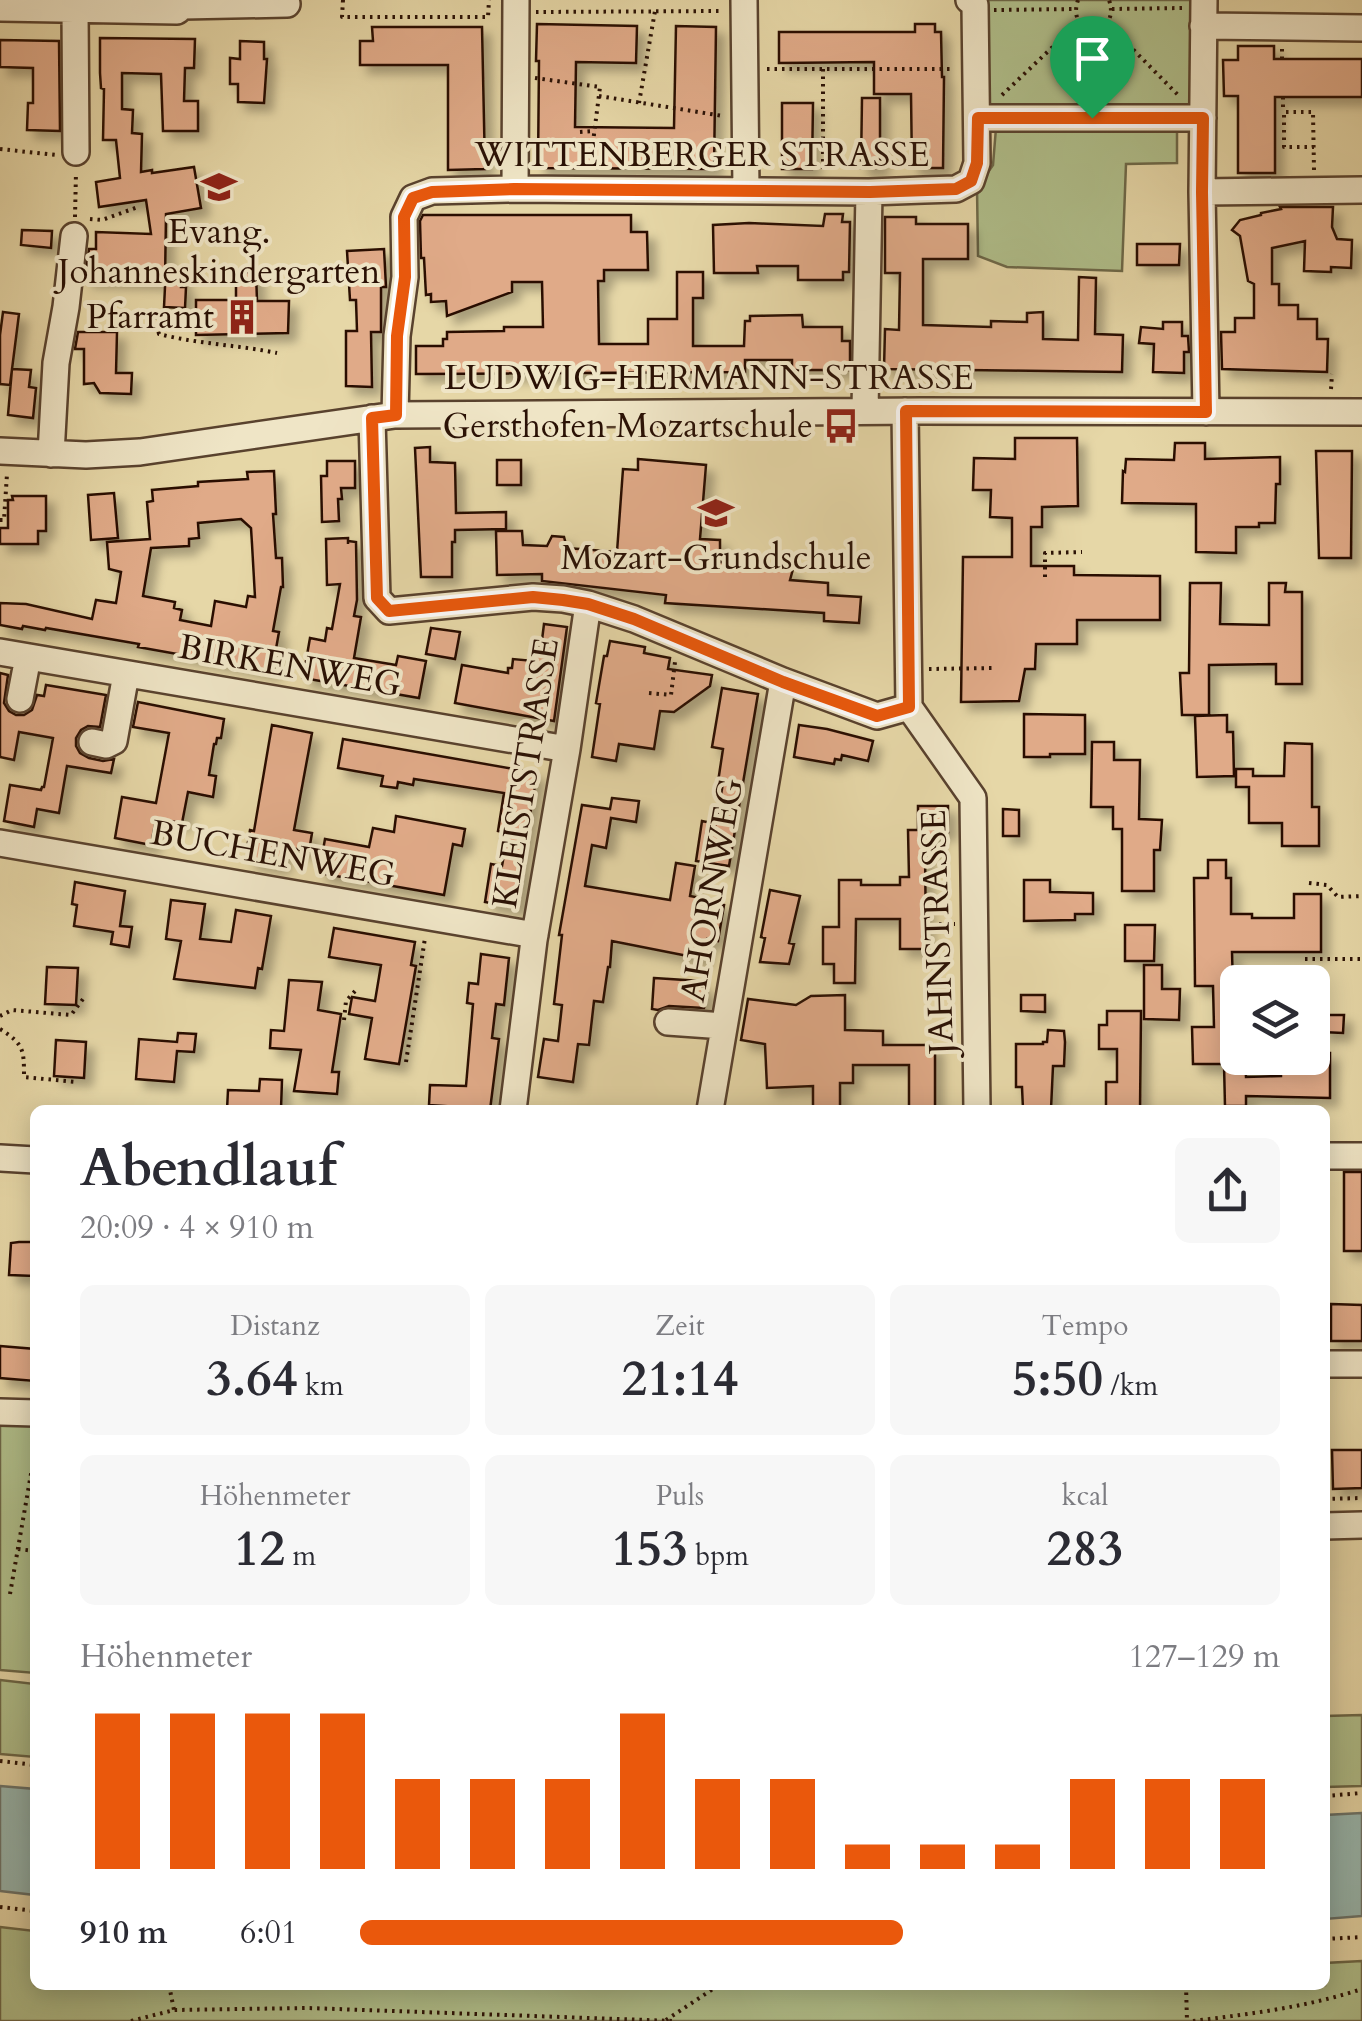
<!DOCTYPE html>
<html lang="de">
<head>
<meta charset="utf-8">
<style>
  body { margin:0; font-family:Cardo,serif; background:#f7f7f7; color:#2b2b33; height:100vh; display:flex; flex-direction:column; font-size:38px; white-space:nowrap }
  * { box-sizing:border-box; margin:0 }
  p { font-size:32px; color:#7c7c81 }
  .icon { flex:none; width:55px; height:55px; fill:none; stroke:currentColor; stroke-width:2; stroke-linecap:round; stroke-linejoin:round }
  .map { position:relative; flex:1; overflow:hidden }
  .details { position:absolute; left:30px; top:1105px; width:1300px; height:885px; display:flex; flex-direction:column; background:#fff; border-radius:15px; box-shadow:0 5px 25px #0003 }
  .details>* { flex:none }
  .controls { position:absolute; left:1220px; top:965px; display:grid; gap:20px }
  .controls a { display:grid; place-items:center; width:110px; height:110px; border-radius:15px; background:#fff; box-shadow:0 5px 25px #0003; font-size:50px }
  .pin { position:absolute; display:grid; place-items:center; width:85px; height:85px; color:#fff; margin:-102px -42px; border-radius:50% 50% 50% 0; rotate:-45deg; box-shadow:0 0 10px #0007 }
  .pin .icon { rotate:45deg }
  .round { display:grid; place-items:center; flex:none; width:105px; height:105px; border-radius:15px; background:#f7f7f7 }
  .head { display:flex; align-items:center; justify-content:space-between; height:170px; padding:0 50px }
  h1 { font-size:55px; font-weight:800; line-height:75px }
  .stats { display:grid; grid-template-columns:repeat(3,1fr); gap:15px; height:170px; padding:10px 50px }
  .stats div { display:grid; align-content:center; border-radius:15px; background:#f7f7f7; text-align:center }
  .stats b { font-size:50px; font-weight:800 }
  .stats small { font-size:28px; font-weight:400 }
  .stats p { font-size:28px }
  .chart { height:280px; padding:20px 50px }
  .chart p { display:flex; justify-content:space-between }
  .chart svg { width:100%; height:180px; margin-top:10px; stroke:#ea580c; stroke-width:6 }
  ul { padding:0 50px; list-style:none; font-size:32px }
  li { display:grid; grid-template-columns:160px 120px 1fr; align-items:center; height:75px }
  li i { height:25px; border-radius:12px; background:#ea580c }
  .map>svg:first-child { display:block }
  .green { fill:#b0bf8b; stroke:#6d6848; stroke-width:2.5 }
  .water { fill:#98b8b0; stroke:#6c756c; stroke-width:2.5 }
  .building { fill:#e0aa88; stroke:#2a1105; stroke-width:2.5; fill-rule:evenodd; filter:url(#shadow) }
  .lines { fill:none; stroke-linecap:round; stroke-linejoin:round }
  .minor-casing { stroke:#59422e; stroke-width:30 }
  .path { stroke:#2a1105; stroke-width:4; stroke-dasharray:2.5 5; stroke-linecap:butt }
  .minor { stroke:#efe5c6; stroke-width:25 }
  .route-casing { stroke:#fff; stroke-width:20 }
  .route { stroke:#ea580c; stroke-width:12 }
  .labels { text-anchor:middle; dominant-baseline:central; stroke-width:8; stroke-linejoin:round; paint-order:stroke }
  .street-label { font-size:35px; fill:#2a1105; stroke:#efe5c6 }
  .poi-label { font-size:35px; fill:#2a1105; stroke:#efe5c6 }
</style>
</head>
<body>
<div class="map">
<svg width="1362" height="2021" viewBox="0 0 1362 2021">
  <defs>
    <filter id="shadow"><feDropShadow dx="8" dy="8" stdDeviation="5" flood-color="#0004"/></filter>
  </defs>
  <rect width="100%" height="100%" fill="#e6d7a7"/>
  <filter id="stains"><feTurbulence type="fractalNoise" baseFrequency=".002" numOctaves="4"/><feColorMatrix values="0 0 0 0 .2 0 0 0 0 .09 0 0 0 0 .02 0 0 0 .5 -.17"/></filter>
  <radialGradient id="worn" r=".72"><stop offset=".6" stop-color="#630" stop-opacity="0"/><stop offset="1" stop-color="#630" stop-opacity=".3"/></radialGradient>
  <!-- green -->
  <path class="green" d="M983,0H1193L1192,110L984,111Z
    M1177,127V163L1126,164L1122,271L1007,267L978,256L977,188L993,165L996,128Z
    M0,1422L35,1425V1673L0,1670Z
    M0,1680L35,1684V1757L0,1754Z
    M1362,1715V1786L1325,1787V1716Z
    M0,1927L35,1931V1985H1325V1963L1362,1961V2021H0Z"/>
  <!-- water -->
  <path class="water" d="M0,1786L35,1789V1895L0,1891Z
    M1362,1813V1916L1325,1919V1815Z"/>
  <!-- building -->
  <path class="building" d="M537,24L637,26L636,63L576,62L575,127L674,128L676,26L716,27L714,169L538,168L539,61H536Z
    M915,24H935V32H941L942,77H944L943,168H912L911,94H874V62L779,63V32H915Z
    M372,27H482L485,169L448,170V65H360V41H373Z
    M100,38L195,39L194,68H185L184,101H198V131H163L161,74L122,73V109L133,110L132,133L142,134L141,172L152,170V173L194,167L201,208L166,214L165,281L85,279L89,249H96V232L151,234L146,200L99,207L96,182L120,178L116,140H103L104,89L101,88L100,73Z
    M0,40L59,41L60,131L27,130L28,103H33V68L0,67Z
    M240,41L264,42V59H267L264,103L238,102V84H230V58L240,59Z
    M1238,46H1274V59H1362V97H1275V173H1238V96H1224L1223,60H1238Z
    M862,98H880V168H861Z
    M782,103H813L812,169H782Z
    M1280,207H1333L1332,227L1337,239L1352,240L1351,268L1331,267V272L1304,271L1305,241L1272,248V284H1279V305H1298V319H1317V339H1328L1327,372L1222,369L1221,332H1235V318H1254V284L1248,281L1240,236L1232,230L1240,220L1261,215V213L1281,209Z
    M825,214H843L842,222H850L849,272H843V280H798V266H757L758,273H714L713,225L749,223L823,226Z
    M423,215H631V232H647L648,270H604V281H598L599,344H648V319H677V272H703V298H693V346H744L745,321H750V316L802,315L803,327H842V341H850V370H792V360H745V372L416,374V346H443V339H447V332L504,331V327H543L542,282H512V292L447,316L446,301L431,302V294L426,295L424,258H421L420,221Z
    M885,217H916V224H968V259H923V325L991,327V321L1027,322V313L1043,312V339L1078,340L1079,277L1096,278L1095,334L1123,335L1122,372L884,369L885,329L899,330L900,273H885Z
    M22,230L52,231L51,248L21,245Z
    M1137,244H1180L1179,265H1137Z
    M384,249L386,287H381V332H371L372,387L346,386V331H357L356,300H350L347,251Z
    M166,267L182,268L181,287H186L185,308L164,307Z
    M236,272H256L257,301H289L288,333L196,335V300H236Z
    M3,312L19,314L10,385L0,384V335Z
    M1163,322H1182V336H1188L1189,352H1184V373L1153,372L1154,344L1139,343L1141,327L1163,329Z
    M78,332H117L116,373H132L131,394L100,393L94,383L84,384V349H75Z
    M12,369L31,370L29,387L36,388L33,418L8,415Z
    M1015,438H1077L1078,506L1042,507V527H1031V566H1074V575L1160,576V620H1077V644H1036L1035,669H1025L1019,701L961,702L963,557H1012V518L990,517L991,490H973L974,458L1015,459Z
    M1175,443H1205V459L1280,457V484H1276L1275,523H1259V527H1236V553L1196,552V504L1122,503L1123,471L1125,472L1126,459L1174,460Z
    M430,447V462L455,463L456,513L506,512V529L455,530V542H452V577H421L415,448Z
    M1316,451H1352L1351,558H1319Z
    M638,459L706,465L700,539L720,540V562L793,569L790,580L828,583V595L861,597L859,623L824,621V613L665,603L666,595L542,581V574L497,575L496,531H522L523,545L547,546L552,536L564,537L567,548L617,552L623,469L638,470Z
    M497,460H521V485H497Z
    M327,461H355V488H341L342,499H338L339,521L322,522L321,476H327Z
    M274,471L276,514H273L276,558H282L283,587H281L273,631L279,632L272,671L138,647L139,644L46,628L45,630L23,626L22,629L0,625V603L26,604L92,619L96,600L116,603L121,572L109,569L107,542L150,539L147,502L153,501L152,490L198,486V482L248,479L247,472ZM241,519L251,528L252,544L255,597L248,596L246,607L215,601L211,626L180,620L182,610L174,608L175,602L143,596L151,548L189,546V539L199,538L198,523Z
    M114,493L118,538L91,540L88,495Z
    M12,496H46V531H38V544H0V528H8V500H13Z
    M348,538V544V541L356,542L357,600L354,616L361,617L354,658L396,665L398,656L426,661L419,698L303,678L310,638L325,641L327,628L332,629L340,584L327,585L326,539Z
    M1190,583H1221L1220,624L1269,625V583H1286L1285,592H1302V684H1276V664L1209,665V715H1182L1180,673H1189Z
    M544,624L567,627L554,721L455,703L462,665L508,673V668H512L513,659L533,661L535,647L541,648Z
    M431,628L460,632L455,659L426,654Z
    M610,641L645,647L644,653L670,658L668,669L712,675L710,686L674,712L660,711L654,749L619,744L616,761L592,757L600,704L596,703L604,656H607Z
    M0,673L8,675L4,703L9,711L16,715H24L32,710L37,695L44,696L46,685L106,695L100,727L88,726L81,730L76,738V746L80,753L89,758L103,761L114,759L111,773L67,766L59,813L37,809L34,827L4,821L10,785L41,790L42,787H44L53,738L19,732L14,760L0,757Z
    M722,688L758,694L729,866L696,861L702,821L716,824L723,783L718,782L723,749L712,747Z
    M138,702L224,719L221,738H217L216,744H214L209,775L216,776L213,797L188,792L182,823L156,819L151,845L115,838L122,797L156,803L169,733L133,727Z
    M1024,714L1085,715V754H1050V757H1024Z
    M1227,715V732H1233L1234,776L1197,777L1195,716Z
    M272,725L312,733L294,830L312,833L309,851L284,847L281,866L248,860L251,848H247L250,830L254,831Z
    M799,725L827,729L873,741L868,761L842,755L841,760L835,759L834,764L794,757Z
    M343,739L537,773L521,869H524L518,908L485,902L491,864L502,866L508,833L498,831L504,793L414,779L413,785L398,782L397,788L381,786L383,776L338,768Z
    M1092,742H1114V760H1140L1139,819L1162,820L1160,850H1154V891H1122V829H1113V807H1091Z
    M1285,743L1312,744V807H1319V846H1282V823H1249V787H1236V769H1253V776H1284Z
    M612,798L639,801L636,822L611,818L606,848L592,845L585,886L670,900L676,863L695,866L690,896L717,901V904L724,905L718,941L707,939L703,959L612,941L610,967H608L603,1002L594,1001L589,1045L578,1044L573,1082L538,1077L544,1039L558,1041L562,1005L554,1004L562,935H559L582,805L610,809Z
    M918,806H948V832H935V849H925L926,949H900V919H856L855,983H834V964H823V927H839V880H861V885H900V877H909L908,830H918Z
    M1003,809L1019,810V836H1003Z
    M396,816L465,829L462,846L453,844L444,895L319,873L325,839L369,847L373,828L394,832Z
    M1208,860H1226V878H1231V914H1252V918H1294V894H1321V952H1232L1235,1058H1245L1246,1077L1281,1076V1058H1312V1053H1330V1098L1246,1096V1106H1225L1224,1064H1193L1192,1027H1214L1213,986H1195L1194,878H1208Z
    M1024,880H1050V892L1093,893V914H1075V920L1024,921Z
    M75,882L125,891L120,926L132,927L129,947L111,944L113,932L74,926L77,905L72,904Z
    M770,890L800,896L789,943L794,944L789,964L760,962L765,938L761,937Z
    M171,900L205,904L200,939L231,942L236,910L271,916L262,969L258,968L255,988L174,979L181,941L166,939Z
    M1125,925H1155L1154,961H1125Z
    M334,928L415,942L411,965L416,966L399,1064L365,1059L372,1018L349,1014L352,997L375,1001L381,965L329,957Z
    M481,954L509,958L504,1005L496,1004L492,1038L499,1039L490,1110H458V1107L429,1105L430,1085L466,1086L473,1004L467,1003L469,983L478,984Z
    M1144,965H1162V989H1180L1179,1020L1144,1019Z
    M47,967L78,968L76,1005L45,1004Z
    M654,978L700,981L699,987L708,989L704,1008L669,1006L658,1010L652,1009Z
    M289,980L322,982L318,1010L341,1014L332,1072H339L337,1094L294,1091L301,1050L270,1048L271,1030L284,1031Z
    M845,995V1030L883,1031V1045H935V1110H909V1065H853V1083H840V1110H813V1086L767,1088L765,1044L741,1040L748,999L796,1005L811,996Z
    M1021,995H1045V1012L1021,1011Z
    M1107,1011H1141L1140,1110H1106V1082H1117V1049H1099V1025H1107Z
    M1322,1015H1344L1343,1033L1322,1032Z
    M1048,1030L1064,1031L1065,1042L1064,1066H1053L1051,1109H1023L1022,1087H1016V1044H1043V1042H1047Z
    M178,1033L196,1034L194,1052L177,1051L174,1082L136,1079L139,1039L177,1042Z
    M56,1040L86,1042L84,1078L54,1076Z
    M260,1079L282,1080L281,1109L259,1107L258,1110H227L228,1090L259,1091Z
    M1344,1172H1362V1251H1344Z
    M19,1242H35V1276L9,1275L11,1243Z
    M1331,1304L1362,1305V1341H1331Z
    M0,1346L35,1349V1381L0,1378Z
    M1332,1450H1362V1488L1333,1489Z"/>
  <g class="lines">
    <defs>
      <path id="minor" d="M744,0L746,190
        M1204,0L1202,192L1206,412
        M0,8L177,11L183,6L287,4
        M75,10L76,152
        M1203,26L1362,28
        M978,118H1203
        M515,189L516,0
        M1202,192L1362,190
        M865,411L869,192
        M905,411L909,707L973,798L977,1110
        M395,415L397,336L405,277L404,217L413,198L432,191L515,189L869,192L924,190L956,189L971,181L977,163L975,5L969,0
        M372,418L377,598L389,611L533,597L563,599L588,604L634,619L783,681L877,716L909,707
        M0,451L86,455L140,452L395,415L921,411L1362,412
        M51,454L56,363L66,307L74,236
        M0,652L567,749
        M20,699L28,657
        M92,742L106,745L114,741L126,674
        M0,843L535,935
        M668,1022L724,1026
        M513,1110L534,940L567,749L588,604
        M710,1110L783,681
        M1325,1156H1362
        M0,1158L35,1160
        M1325,1364H1362
        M0,1412L35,1413
        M1325,1526L1362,1525"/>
    </defs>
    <!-- minor casing -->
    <use href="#minor" class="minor-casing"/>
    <!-- path -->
    <path class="path" d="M343,0L342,17H488L489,0
      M1078,0C1065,39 1122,38 1109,0
      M1112,9L1182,8
      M994,10L1075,9
      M536,12L721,11
      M1107,23L1180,97
      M1282,59V47
      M767,69H952
      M535,78L600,87L590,166
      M1092,94V29
      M1002,95L1079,22
      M599,96L723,116
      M1283,97V112
      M639,103L655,11
      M580,132L595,131
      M0,149L56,155
      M823,169V69
      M1314,170L1313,112H1284V147H1314
      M75,217L76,172
      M90,219L102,220L138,207
      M153,310L159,334C198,344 238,345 277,353
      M1331,389L1332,374
      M0,520H4L7,474
      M1045,577V553L1082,552
      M929,669L995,668
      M649,693L671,695L675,662
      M1309,883L1327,885L1338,897L1362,896
      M939,897H954
      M939,924H955
      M1305,959H1362
      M0,1016L12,1010L71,1015L83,999
      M344,1020L346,1001L356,990
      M0,1029C24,1044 24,1050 24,1077L76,1082
      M406,1062L425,938
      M1325,1499L1362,1498
      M18,1549L35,1551
      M10,1594L35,1451
      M0,1761L35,1765
      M1325,1796L1362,1793
      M0,1907L35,1911
      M1325,1939L1362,1937
      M169,1985L174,2010
      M1186,1985L1187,2021
      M666,2020L719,1985
      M131,2021L174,2010L308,2008L674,2021
      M1193,2021C1250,2014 1307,2007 1362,1989"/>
    <!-- minor -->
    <use href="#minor" class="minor"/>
  </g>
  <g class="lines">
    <defs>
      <path id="route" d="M978,118H1203L1202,192L1206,412L906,411L909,707L877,716L783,682L634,619L588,604L563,600L533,597L389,611L377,598L372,418L396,415L397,336L405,277L404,217L413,198L432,192L514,189L870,192L956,189L971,181L977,163Z"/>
    </defs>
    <!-- route casing -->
    <use href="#route" class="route-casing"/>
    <!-- route -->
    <use href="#route" class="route"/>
  </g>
  <!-- icons -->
  <defs>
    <symbol id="school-bare" viewBox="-9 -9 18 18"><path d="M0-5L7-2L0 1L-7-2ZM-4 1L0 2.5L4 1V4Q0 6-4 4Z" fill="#8f2418" stroke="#efe5c6" stroke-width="2.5" paint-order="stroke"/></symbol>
    <symbol id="building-bare" viewBox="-9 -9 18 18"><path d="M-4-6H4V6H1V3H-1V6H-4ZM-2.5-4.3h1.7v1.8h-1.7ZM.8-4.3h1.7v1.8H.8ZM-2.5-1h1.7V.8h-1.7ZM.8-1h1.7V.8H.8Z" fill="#8f2418" stroke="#efe5c6" stroke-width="2.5" paint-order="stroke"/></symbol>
    <symbol id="bus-bare" viewBox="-9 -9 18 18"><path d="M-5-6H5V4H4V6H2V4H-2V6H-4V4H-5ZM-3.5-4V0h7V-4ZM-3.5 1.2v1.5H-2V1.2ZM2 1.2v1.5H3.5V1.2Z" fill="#8f2418" stroke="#efe5c6" stroke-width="2.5" paint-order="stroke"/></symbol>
  </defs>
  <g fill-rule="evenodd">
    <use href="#school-bare" x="194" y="162" width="50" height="50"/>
    <use href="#building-bare" x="217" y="292" width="50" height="50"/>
    <use href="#bus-bare" x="816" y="401" width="50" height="50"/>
    <use href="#school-bare" x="691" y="488" width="50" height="50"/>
  </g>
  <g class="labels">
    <!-- street labels -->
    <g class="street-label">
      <text x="702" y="155">WITTENBERGER STRASSE</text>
      <text x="709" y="378">LUDWIG-HERMANN-STRASSE</text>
      <text transform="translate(290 666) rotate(10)">BIRKENWEG</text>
      <text transform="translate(526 773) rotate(-81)">KLEISTSTRASSE</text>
      <text transform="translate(273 854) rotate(10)">BUCHENWEG</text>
      <text transform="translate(712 890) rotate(-80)">AHORNWEG</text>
      <text transform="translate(938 932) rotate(-92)">JAHNSTRASSE</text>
    </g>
    <!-- poi labels -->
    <g class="poi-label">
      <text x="219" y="232">Evang.<tspan x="219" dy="40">Johanneskindergarten</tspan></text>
      <text x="214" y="317" text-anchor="end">Pfarramt</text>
      <text x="813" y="426" text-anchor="end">Gersthofen Mozartschule</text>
      <text x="716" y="558">Mozart-Grundschule</text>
    </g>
  </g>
  <rect width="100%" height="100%" filter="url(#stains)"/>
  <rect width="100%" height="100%" fill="url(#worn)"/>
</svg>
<div class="controls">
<a><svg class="icon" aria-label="layers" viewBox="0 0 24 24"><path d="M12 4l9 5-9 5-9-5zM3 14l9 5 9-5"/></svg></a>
</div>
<div class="pin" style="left:1092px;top:118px;background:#1e9e55"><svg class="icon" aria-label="arrive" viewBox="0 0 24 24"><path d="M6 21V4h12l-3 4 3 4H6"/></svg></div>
<section class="details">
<div class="head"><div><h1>Abendlauf</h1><p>20:09 · 4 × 910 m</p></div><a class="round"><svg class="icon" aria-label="share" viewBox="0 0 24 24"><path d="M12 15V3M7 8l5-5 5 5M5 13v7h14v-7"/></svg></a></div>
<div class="stats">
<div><p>Distanz</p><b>3.64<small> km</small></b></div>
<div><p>Zeit</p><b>21:14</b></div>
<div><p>Tempo</p><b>5:50<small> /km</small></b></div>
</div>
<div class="stats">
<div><p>Höhenmeter</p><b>12<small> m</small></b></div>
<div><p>Puls</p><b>153<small> bpm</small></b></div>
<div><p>kcal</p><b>283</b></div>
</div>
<div class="chart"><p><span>Höhenmeter</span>127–129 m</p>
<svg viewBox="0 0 160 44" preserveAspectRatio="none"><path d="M5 44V6M15 44V6M25 44V6M35 44V6M45 44V22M55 44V22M65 44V22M75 44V6M85 44V22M95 44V22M105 44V38M115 44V38M125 44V38M135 44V22M145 44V22M155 44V22"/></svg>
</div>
<ul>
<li><b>910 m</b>6:01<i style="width:59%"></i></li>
</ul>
</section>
</div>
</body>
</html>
